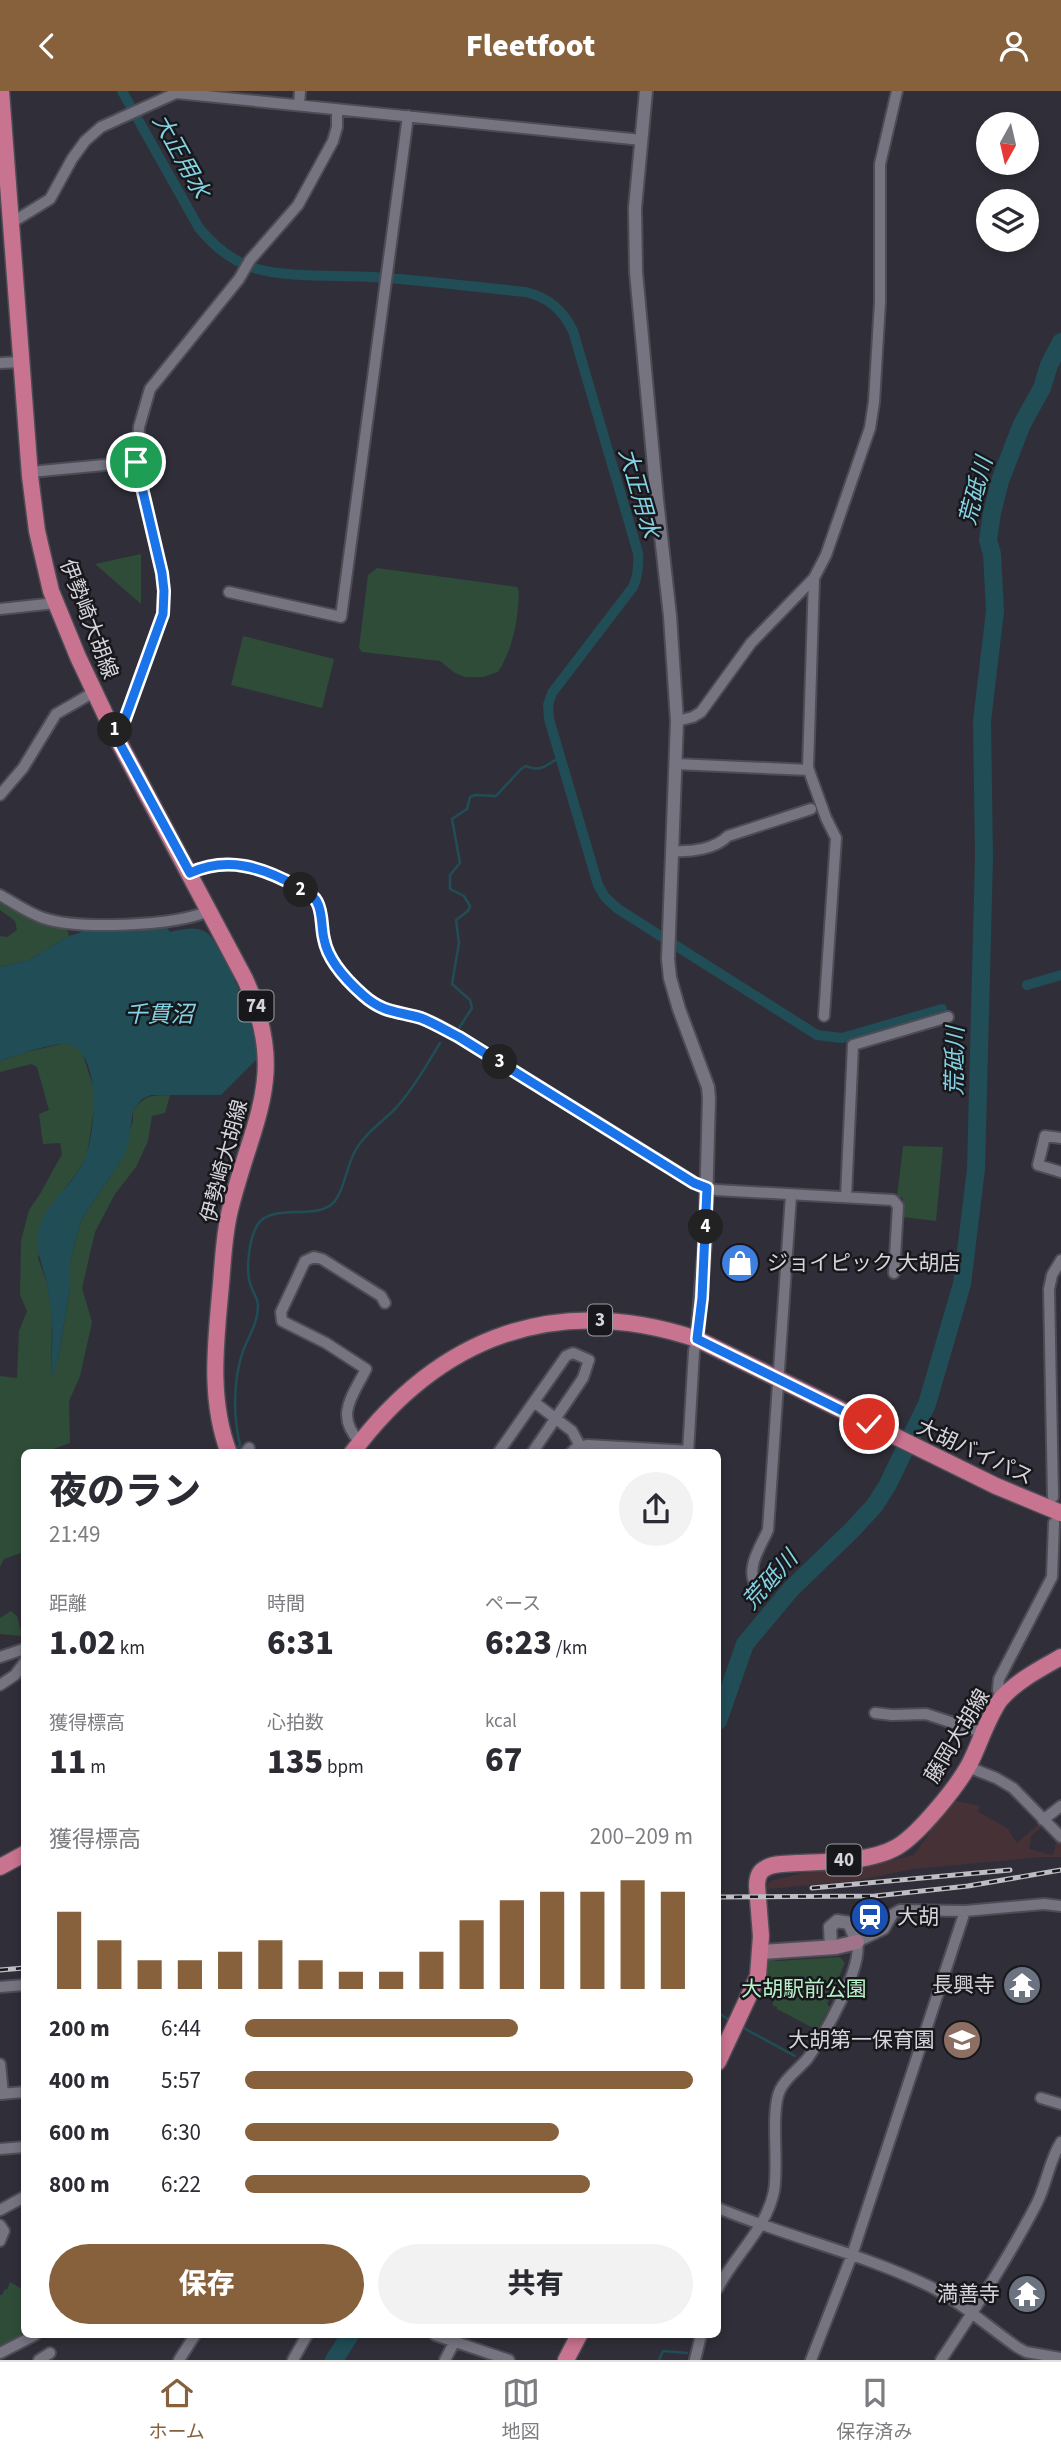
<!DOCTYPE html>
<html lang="ja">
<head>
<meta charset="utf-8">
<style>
  body { margin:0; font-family:"Source Sans 3","Noto Sans JP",sans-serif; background:#f2f2f3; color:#2b2b33; height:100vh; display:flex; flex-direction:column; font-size:26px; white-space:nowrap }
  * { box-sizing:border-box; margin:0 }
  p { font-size:23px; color:#7c7c81 }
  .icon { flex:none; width:38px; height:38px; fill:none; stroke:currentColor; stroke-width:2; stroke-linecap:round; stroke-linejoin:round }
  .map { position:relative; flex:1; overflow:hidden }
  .side { position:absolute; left:21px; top:1358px; width:700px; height:889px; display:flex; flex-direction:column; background:#fff; border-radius:10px; box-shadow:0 4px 10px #0003 }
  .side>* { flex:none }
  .needle { width:46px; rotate:188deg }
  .buttons { position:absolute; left:976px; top:21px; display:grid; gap:14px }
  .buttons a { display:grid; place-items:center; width:63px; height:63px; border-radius:50%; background:#fff; box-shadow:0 4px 10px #0003; font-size:35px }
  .pin { position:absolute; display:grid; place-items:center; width:60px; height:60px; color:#fff; margin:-30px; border:4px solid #fff; border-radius:50%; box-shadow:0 2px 7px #0007 }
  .km { position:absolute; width:35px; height:35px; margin:-18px; border-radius:50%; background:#222; color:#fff; font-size:19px; line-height:35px; text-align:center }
  .round { display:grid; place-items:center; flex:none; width:74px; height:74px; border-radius:37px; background:#f2f2f3 }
  .headline { display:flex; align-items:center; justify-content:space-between; height:119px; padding:0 28px }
  h1 { font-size:38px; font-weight:800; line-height:52px }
  .stats { display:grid; grid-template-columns:repeat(3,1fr); gap:10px; height:119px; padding:7px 28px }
  .stats div { display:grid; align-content:center }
  .stats b { font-size:35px; font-weight:800 }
  .stats small { font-size:19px; font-weight:400 }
  .stats p { font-size:19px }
  .chart { height:196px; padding:14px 28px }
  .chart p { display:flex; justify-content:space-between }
  .chart svg { width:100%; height:126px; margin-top:7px; stroke:#86613c; stroke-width:6 }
  .button { display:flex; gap:14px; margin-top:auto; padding:14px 28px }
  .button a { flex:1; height:80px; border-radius:42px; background:#86613c; color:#fff; font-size:28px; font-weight:800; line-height:80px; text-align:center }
  .button a+a { background:#f2f2f3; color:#2b2b33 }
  ul { padding:0 28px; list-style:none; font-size:23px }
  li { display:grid; grid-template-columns:112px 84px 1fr; align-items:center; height:52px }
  li i { height:18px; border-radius:9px; background:#86613c }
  header { display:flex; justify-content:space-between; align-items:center; height:91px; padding:0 28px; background:#86613c; color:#fff; font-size:32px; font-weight:800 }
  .dock { display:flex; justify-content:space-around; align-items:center; height:98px; border-top:2px solid #e1e1e2; background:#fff; font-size:19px; color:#7c7c81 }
  .dock a { display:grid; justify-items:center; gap:4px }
  .dock .selected { color:#86613c }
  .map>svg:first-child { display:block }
  .industrial { fill:#463236 }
  .green { fill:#2f4c39 }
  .water { fill:#204d56 }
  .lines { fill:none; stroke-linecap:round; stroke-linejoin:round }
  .stream { stroke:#204d56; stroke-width:2.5 }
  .canal { stroke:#204d56; stroke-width:10 }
  .river { stroke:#204d56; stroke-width:18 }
  .minor-casing { stroke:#4d4c55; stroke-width:14 }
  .tertiary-casing { stroke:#4d4c55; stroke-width:16 }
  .secondary-casing { stroke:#4d4c55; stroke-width:18 }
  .primary-casing { stroke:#4d4c55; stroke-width:19 }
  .minor { stroke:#767480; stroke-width:10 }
  .tertiary { stroke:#767480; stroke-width:12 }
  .secondary { stroke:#9f7488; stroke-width:14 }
  .primary { stroke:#c8738f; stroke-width:16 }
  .rail-casing { stroke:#bebdc4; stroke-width:5 }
  .rail { stroke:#18181c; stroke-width:2.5; stroke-dasharray:8; stroke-linecap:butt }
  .route-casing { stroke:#fff; stroke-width:14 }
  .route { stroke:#1a73e8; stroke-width:9 }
  .labels { text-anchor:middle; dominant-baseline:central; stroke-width:5; stroke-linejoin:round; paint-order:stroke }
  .shield { fill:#18181c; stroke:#9d9ca2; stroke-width:2 }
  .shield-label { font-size:19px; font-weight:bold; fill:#d6d5dc }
  .street-label { font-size:21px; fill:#d6d5dc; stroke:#18181c }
  .poi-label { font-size:21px; fill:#d6d5dc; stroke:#18181c; text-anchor:end }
  .park-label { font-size:21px; fill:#b8f2c9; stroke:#18181c }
  .water-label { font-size:23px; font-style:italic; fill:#83d3e4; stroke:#18181c }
</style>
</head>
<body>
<header><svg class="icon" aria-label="back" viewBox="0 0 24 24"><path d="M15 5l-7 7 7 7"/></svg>Fleetfoot<svg class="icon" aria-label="person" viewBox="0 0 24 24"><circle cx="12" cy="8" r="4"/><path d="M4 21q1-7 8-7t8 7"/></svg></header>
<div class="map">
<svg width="1061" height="2269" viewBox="0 0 1061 2269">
  <rect width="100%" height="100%" fill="#302f39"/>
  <!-- industrial -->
  <path class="industrial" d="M950,1709L980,1715L978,1721L1007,1737L1017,1752L1040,1732L1043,1735L1031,1745L1029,1758L1052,1764L1054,1762L1057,1747L1061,1751V1766H1041L913,1778L854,1790L767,1798V1794L771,1790L803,1782L881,1772L914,1764L930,1741L933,1728Z"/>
  <!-- green -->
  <path class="green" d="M141,463V513L95,473Z
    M377,477L517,496L519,501C518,530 513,557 498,581L483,586H465L455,582L440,570L362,561L359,557L368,484Z
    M243,545L334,568L322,617L231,594Z
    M0,810L37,829L66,835L69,845L29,869L0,876V845L7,846L17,839L15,830L0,819Z
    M65,952L78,957L83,964L96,1004L87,1064L79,1079L53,1113L38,1167L47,1192L52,1224L51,1287L58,1267L70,1198V1171L81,1129L122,1068L133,1029V1019C147,1003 150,1005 170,1004L165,1022L152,1025L148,1050L136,1076L115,1103L95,1141L82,1197L92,1231L80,1285L69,1310L70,1352L53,1358L52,1361L24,1362V1451L21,1462L4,1468L0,1476V1285L17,1287L19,1240L27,1220L20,1204L21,1150L29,1119L40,1103L62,1063L60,1052L43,1053L39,1023L49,1019L37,976L31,973L0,981V970L23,962Z
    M903,1055L943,1056L936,1130L903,1126V1107L897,1106Z
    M11,1520L17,1525L22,1545L0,1543V1527Z
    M840,1866L845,1872L827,1913L830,1916L817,1939L777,1918V1916L772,1914L776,1905L759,1897L767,1868L778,1870Z
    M10,2191L24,2199V2244L0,2258V2204H2L5,2198L7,2199Z"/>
  <!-- water -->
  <path class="water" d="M167,836L170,841C182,839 196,834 207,842C226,856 258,943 258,967L221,1004H151L142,1008L133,1019L128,1054L122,1068L81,1129L70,1171V1198L58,1267L51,1290C51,1268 54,1243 51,1221C50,1212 49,1203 47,1194C44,1176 35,1161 38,1142C43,1112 76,1094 86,1065C95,1040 103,961 67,953C55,951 14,965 0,970V876L29,869L69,845L88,839H149Z"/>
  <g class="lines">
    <!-- stream -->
    <path class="stream" d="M457,940L472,917L470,909L452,893L459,852L456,829L468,820L470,815L464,805L450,798V784L460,772L452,728L467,718L470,706L475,704L496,705L521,678L526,675C540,682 549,673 561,665
      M237,1358L240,1354C233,1325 233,1289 243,1260C249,1244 258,1232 258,1215C258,1207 253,1202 251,1195C245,1181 249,1146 258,1133C273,1112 313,1129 332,1113C343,1104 347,1074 355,1060C365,1042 381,1032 395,1018C413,998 426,975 440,952
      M718,1922L731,1930
      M740,1935L795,1965
      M258,2244L275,2246
      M287,2269L291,2260
      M659,2269L663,2260L687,2262"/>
    <!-- canal -->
    <path class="canal" d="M122,0L199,137C214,155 231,170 254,177C287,187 336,184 371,186C423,189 475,196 526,201C549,207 563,219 573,240L638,462C639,475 638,485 633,496L552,602L548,614L549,628L598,794L605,806L618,818L817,944L842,947L942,918
      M1027,894L1061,884"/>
    <!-- river -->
    <path class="river" d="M718,1630L745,1553L791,1498L852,1439L875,1414L887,1395L927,1313L962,1193L976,1078L984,766L982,630L995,520L992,463L988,449L992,422L1000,390L1022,333L1042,297L1049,274L1061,251
      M334,2269L350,2244"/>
    <defs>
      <path id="minor" d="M299,14L300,0
        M11,132L50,108L72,68L85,50L101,36L176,2L642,49
        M0,272L21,271
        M30,381L136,371
        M814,487L808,677L826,727L836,747L824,925
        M229,501L341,526L408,25
        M0,518L56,512
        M677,630L693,626L701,621L751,552L814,487L826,464L870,337L874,311L880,211V73L897,0
        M113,640L120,636L125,628L163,523L164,500L162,482L137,376L139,336L150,298L239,188L250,169L298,114L333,50L337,36V19
        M676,673L809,679
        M0,704L23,677L56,623L94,601
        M674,760C692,761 715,758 728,745L811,718
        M189,782C227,765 262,776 296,795C303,800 313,803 317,811C323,822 321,836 324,848C328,870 346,889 363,904C383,922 397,920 421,927C434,931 447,939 459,946L700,1095L716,1099L893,1109L898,1115L894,1182
        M0,804C14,812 28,822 43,827C79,839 174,835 209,820
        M1061,1047L1045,1045L1038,1074L1061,1081
        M846,1106L853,954L948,926
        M534,1311L572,1340L580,1355
        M360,1351C334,1324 353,1305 366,1278L326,1252L282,1230L281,1221L305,1170L314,1166L322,1168L381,1205L385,1212
        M245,1362L249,1357
        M498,1362L566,1265L573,1262L589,1269L583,1287L532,1362
        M571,1362L576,1357L587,1354L689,1360
        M688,1362L694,1260L697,1248
        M1053,1406L1049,1198L1052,1184L1061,1169
        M756,1495C745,1477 761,1455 768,1439L791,1104
        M0,1566L24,1558
        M0,1594L15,1584L24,1572
        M1002,1608L998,1599L999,1588L1052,1486L1054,1432
        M875,1622L892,1624L926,1623L984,1642
        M968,1676L996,1687L1013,1697L1061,1746
        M1043,1729L1061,1715
        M0,1896L24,1894
        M0,1973L3,2003
        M0,2003L24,2001
        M1041,2007L1061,2013
        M0,2058L24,2056
        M718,2117C787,2146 861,2162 929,2195C958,2209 990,2237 1017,2256L1026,2261L1061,2267
        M0,2119L24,2106
        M0,2134L4,2140L0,2150
        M718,2197C734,2165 767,2137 774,2100C779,2074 770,2020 780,1999C786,1986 799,1978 808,1967C824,1944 863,1877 857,1851L884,1838L893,1823L900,1819L965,1820L1044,1813L1061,1815
        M435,2244L509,2269
        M0,2262L35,2244
        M39,2269L50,2262
        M179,2269L195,2244
        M293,2269L307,2244
        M445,2269L458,2244
        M695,2269L701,2244
        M811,2269L852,2164L965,1820
        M941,2269C975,2218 1009,2166 1037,2112C1047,2092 1049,2070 1061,2051"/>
      <path id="tertiary" d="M646,0L635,117L636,181L657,409L670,525L677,630L668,868L670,887L679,918L708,996L709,1007L705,1151L697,1248
        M831,1856L830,1836L837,1830L849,1832L857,1851"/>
      <path id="secondary" d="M761,1861L836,1856L857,1851"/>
      <path id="primary" d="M1,0L30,385L37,440L51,500L78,566L113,640L245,888C289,985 253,1026 230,1119C224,1143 223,1169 221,1193C216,1250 208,1307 229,1362
        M352,1362C439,1245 556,1201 697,1248L996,1395L1061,1422
        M0,1776L24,1763
        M718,1971L758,1885L761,1845L757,1795C757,1787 759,1780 766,1777C774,1772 787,1773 797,1772C826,1771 871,1771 897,1756C919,1743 958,1695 970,1672C980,1652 987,1628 1000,1609C1016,1590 1040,1578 1061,1566
        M566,2269L579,2244"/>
    </defs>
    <!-- minor casing -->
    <use href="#minor" class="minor-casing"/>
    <!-- tertiary casing -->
    <use href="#tertiary" class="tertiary-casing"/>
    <!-- secondary casing -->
    <use href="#secondary" class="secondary-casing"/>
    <!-- primary casing -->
    <use href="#primary" class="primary-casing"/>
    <!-- minor -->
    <use href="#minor" class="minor"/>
    <!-- tertiary -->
    <use href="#tertiary" class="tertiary"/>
    <!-- secondary -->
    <use href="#secondary" class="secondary"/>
    <!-- primary -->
    <use href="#primary" class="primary"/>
    <defs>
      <path id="rail" d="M812,1797L1010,1779
        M718,1806L875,1805L968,1795L1061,1779
        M0,1879L24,1877"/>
    </defs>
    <!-- rail casing -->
    <use href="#rail" class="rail-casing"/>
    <!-- rail -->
    <use href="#rail" class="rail"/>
  </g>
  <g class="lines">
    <defs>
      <path id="route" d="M136,371L162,482L164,500L163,523L125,628L120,636L113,640L190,782C227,765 262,776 296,795C303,800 313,803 317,811C323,822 321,836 324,848C328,870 346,889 363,904C383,922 397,920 421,927C434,932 447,940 459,946L694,1092L707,1097L702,1207L697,1248L869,1333"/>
    </defs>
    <!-- route casing -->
    <use href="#route" class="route-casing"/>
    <!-- route -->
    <use href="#route" class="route"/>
  </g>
  <!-- icons -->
  <defs>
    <symbol id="shop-disc" viewBox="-11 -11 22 22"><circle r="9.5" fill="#3f7fe0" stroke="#18181c"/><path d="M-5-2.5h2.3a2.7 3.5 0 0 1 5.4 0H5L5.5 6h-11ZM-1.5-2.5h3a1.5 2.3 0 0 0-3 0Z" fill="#fff"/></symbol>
    <symbol id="station-disc" viewBox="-11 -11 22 22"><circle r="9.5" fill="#1a4fb4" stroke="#18181c"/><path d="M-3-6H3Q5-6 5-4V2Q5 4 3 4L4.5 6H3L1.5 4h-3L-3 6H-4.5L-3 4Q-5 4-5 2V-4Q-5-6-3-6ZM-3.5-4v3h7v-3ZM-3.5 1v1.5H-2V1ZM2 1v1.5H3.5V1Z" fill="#fff"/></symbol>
    <symbol id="temple-disc" viewBox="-11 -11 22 22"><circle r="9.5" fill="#6b7280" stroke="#18181c"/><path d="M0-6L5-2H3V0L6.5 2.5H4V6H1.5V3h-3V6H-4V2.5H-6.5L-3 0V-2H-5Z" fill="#fff"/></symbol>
    <symbol id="school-disc" viewBox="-11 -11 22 22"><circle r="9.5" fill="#8d6e63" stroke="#18181c"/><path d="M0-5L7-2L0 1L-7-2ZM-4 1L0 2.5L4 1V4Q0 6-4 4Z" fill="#fff"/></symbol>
  </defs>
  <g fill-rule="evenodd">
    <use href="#shop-disc" x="718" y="1150" width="44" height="44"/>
    <use href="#station-disc" x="848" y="1804" width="44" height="44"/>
    <use href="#temple-disc" x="1000" y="1872" width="44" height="44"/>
    <use href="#school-disc" x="940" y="1927" width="44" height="44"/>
    <use href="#temple-disc" x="1005" y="2181" width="44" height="44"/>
  </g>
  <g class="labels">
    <!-- shield labels -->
    <g class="shield">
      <rect x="238.5" y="899.5" width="35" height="31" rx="5"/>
      <rect x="588" y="1213.5" width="24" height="31" rx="5"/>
      <rect x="826.5" y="1753.5" width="35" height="31" rx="5"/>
    </g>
    <g class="shield-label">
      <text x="256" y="915">74</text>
      <text x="600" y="1229">3</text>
      <text x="844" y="1769">40</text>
    </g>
    <!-- street labels -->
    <g class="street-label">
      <text transform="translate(89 528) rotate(69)">伊勢崎大胡線</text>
      <text transform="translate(224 1070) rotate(-75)">伊勢崎大胡線</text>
      <text transform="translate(975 1361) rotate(25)">大胡バイパス</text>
      <text transform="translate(957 1645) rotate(-59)">藤岡大胡線</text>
    </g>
    <!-- poi labels -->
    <g class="poi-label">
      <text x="767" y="1172" text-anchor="start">ジョイピック 大胡店</text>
      <text x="897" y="1826" text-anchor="start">大胡</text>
      <text x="995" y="1894">長興寺</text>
      <text x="935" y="1949">大胡第一保育園</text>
      <text x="1000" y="2203">満善寺</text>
    </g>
    <!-- park labels -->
    <g class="park-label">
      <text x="804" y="1898">大胡駅前公園</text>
    </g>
    <!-- water labels -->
    <g class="water-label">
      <text transform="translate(181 65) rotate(61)">大正用水</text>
      <text transform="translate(976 400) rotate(-75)">荒砥川</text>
      <text transform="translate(639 402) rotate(74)">大正用水</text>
      <text x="159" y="923">千貫沼</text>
      <text transform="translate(955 970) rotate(-89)">荒砥川</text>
      <text transform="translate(770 1489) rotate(-48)">荒砥川</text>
    </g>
  </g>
</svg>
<div class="buttons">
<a><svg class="needle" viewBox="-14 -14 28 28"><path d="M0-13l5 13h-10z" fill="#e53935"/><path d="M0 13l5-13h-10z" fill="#7c7c81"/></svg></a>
<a><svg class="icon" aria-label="layers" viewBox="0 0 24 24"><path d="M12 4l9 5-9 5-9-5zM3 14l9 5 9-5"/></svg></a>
</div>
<div class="pin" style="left:136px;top:371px;background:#1e9e55"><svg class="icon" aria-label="arrive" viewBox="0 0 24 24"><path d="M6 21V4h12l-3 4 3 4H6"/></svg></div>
<div class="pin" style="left:869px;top:1333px;background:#d93025"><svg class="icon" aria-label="check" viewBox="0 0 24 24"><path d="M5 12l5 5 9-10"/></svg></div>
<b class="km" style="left:115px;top:639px">1</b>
<b class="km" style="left:301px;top:799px">2</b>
<b class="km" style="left:500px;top:971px">3</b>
<b class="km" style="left:706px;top:1136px">4</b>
<section class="side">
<div class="headline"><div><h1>夜のラン</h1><p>21:49</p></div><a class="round"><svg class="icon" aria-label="share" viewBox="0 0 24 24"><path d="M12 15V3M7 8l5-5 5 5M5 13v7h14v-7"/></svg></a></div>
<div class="stats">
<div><p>距離</p><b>1.02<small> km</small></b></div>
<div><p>時間</p><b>6:31</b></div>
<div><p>ペース</p><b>6:23<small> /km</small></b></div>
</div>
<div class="stats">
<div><p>獲得標高</p><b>11<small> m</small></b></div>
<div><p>心拍数</p><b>135<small> bpm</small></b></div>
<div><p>kcal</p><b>67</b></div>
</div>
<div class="chart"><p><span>獲得標高</span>200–209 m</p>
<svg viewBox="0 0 160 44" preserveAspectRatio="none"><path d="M5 44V17M15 44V27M25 44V34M35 44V34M45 44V31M55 44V27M65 44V34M75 44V38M85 44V38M95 44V31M105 44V20M115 44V13M125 44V10M135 44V10M145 44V6M155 44V10"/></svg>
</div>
<ul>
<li><b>200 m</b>6:44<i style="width:61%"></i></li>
<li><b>400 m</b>5:57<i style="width:100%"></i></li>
<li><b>600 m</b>6:30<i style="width:70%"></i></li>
<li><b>800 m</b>6:22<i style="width:77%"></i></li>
</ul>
<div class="button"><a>保存</a><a>共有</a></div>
</section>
</div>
<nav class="dock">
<a class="selected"><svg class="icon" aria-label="home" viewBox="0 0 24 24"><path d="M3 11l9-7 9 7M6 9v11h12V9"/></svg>ホーム</a>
<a><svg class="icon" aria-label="map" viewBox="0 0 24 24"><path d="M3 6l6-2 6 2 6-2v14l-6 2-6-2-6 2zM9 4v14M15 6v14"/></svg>地図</a>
<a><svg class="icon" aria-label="saved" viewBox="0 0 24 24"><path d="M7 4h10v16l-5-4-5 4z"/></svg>保存済み</a>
</nav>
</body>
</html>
